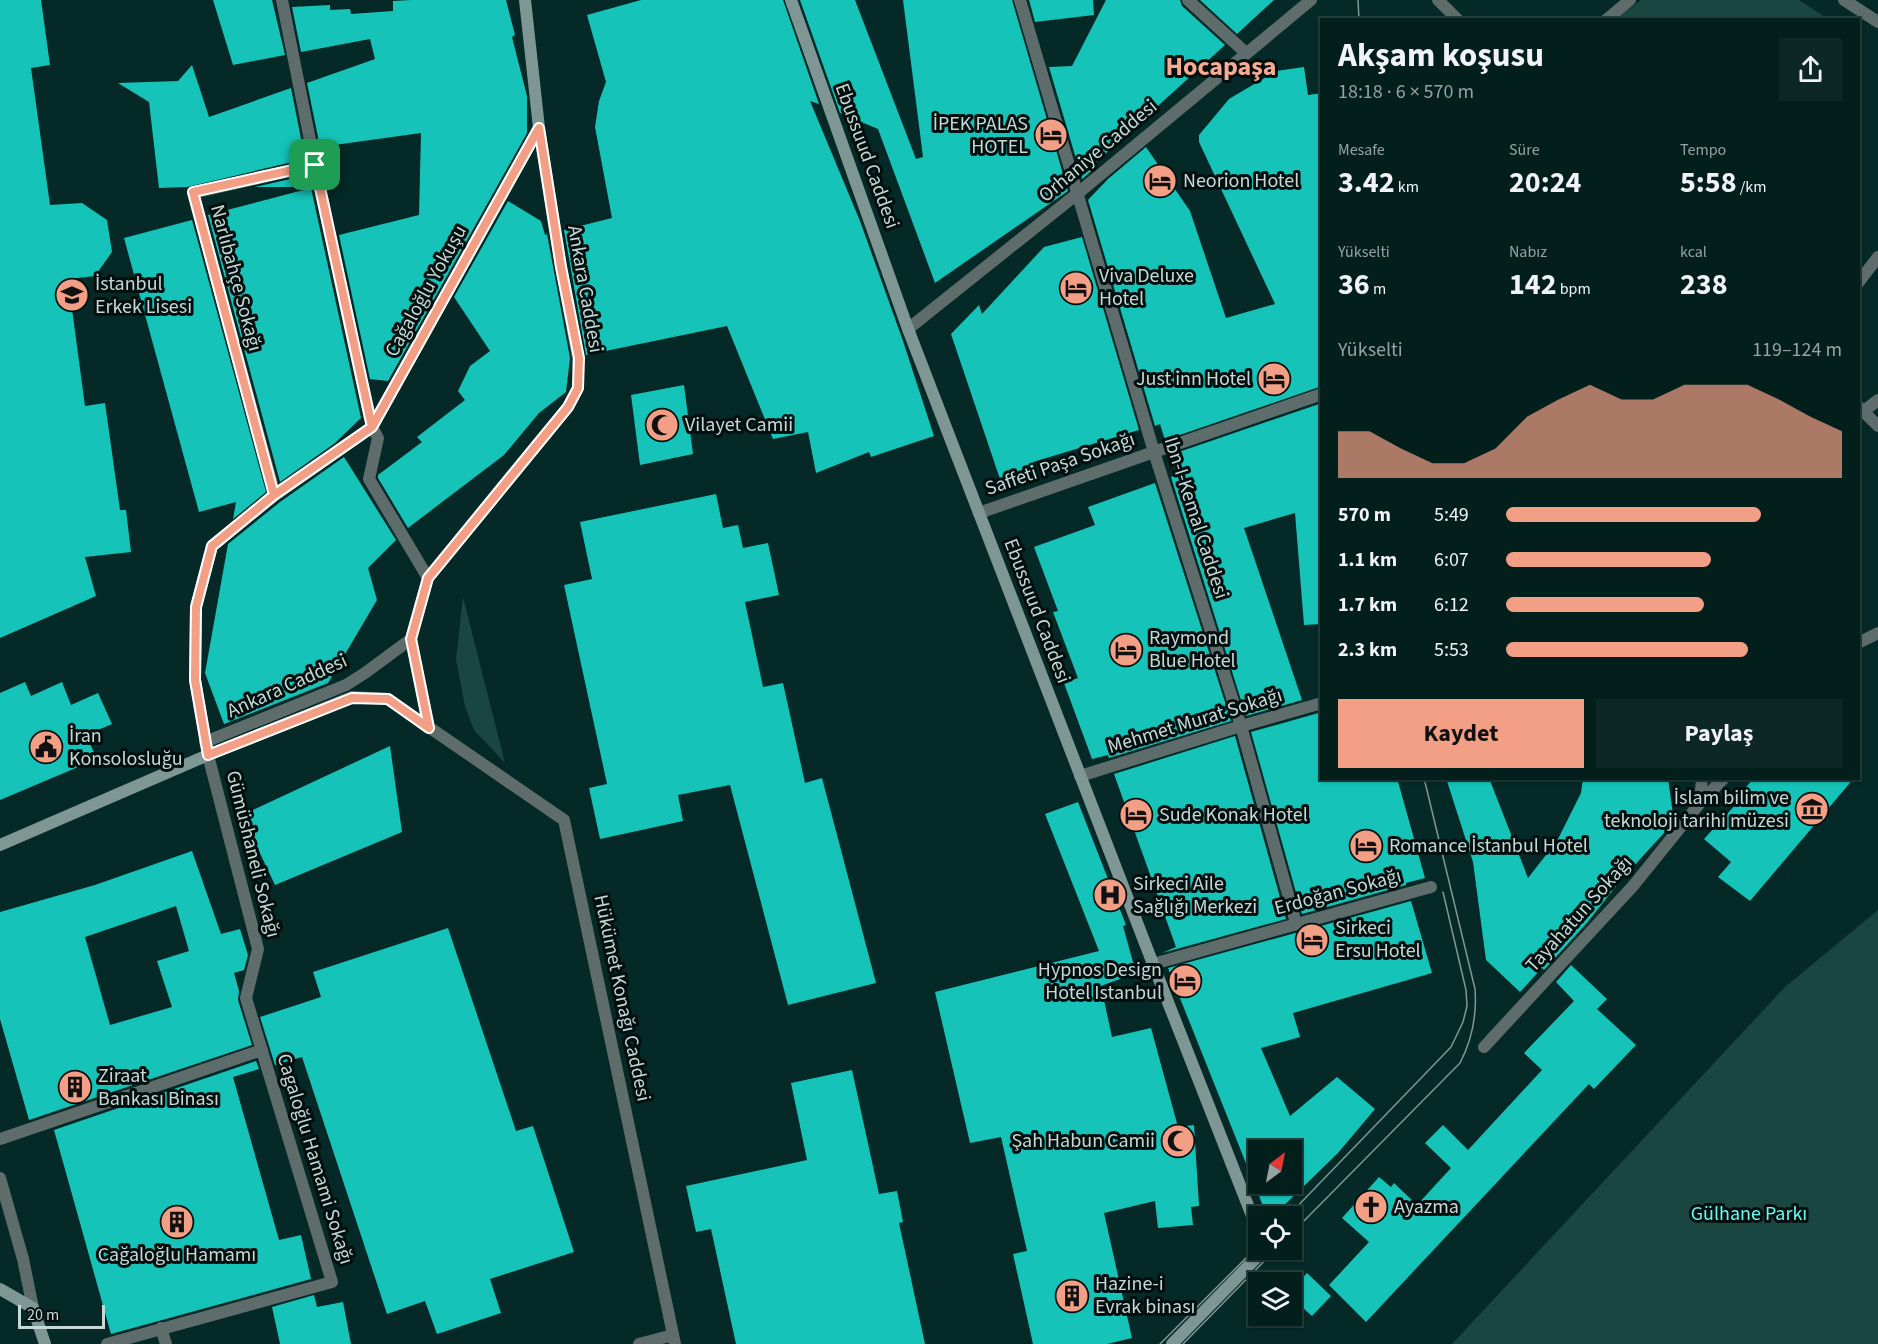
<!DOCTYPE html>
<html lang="tr">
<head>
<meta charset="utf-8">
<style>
  body { margin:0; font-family:"Source Sans 3",sans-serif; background:#0d2725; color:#f1f3f6; height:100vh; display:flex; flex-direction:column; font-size:22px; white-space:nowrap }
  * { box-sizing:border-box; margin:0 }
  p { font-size:20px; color:#97a2a3 }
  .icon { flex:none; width:33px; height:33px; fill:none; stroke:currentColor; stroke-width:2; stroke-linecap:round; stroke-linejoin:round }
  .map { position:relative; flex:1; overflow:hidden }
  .panel { position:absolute; left:1320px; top:18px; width:540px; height:762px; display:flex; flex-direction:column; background:#031f1c; border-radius:0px; box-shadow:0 2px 4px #0004,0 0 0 2px #243d3b }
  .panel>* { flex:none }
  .needle { width:39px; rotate:32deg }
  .fabs { position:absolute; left:1248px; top:1140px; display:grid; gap:12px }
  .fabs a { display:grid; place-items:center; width:54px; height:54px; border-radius:0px; background:#031f1c; box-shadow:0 2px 4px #0004,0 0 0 2px #243d3b; font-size:30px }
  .scale { position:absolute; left:18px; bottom:15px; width:87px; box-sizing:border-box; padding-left:6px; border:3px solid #c6d9d6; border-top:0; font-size:16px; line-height:21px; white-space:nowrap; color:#c6d9d6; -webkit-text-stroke:4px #030f0e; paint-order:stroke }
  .pin { position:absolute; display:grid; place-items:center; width:51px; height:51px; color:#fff; margin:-26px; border-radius:12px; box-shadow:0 3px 9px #0006 }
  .round { display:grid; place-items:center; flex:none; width:63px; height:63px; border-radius:0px; background:#0d2725 }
  .overview { display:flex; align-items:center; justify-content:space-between; height:102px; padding:0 18px }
  h1 { font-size:33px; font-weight:700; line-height:45px }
  .figures { display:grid; grid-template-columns:repeat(3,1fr); gap:9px; height:102px; padding:6px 18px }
  .figures div { display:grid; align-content:center }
  .figures b { font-size:30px; font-weight:700 }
  .figures small { font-size:16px; font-weight:400 }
  .figures p { font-size:16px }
  .chart { height:168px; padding:12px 18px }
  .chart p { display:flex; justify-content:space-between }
  .chart svg { width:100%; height:108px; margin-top:6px; fill:#f39f85; opacity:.7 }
  .button { display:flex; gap:12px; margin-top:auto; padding:12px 18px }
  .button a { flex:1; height:69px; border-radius:0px; background:#f39f85; color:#111; font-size:24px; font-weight:700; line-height:69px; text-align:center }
  .button a+a { background:#0d2725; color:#f1f3f6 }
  ul { padding:0 18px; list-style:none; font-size:20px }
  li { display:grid; grid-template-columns:96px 72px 1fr; align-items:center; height:45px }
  li i { height:15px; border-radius:8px; background:#f39f85 }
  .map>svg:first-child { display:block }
  .green { fill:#1a4642 }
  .building { fill:#15c3b8; fill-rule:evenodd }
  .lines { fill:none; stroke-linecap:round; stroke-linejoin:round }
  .pedestrian { stroke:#5e6d6b; stroke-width:12 }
  .minor { stroke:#5e6d6b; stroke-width:12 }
  .tertiary { stroke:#5e6d6b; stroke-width:12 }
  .secondary { stroke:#7f9794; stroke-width:12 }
  .tram { stroke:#7f9895; stroke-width:1.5 }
  .route-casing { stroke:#fff; stroke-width:12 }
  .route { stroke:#f39f85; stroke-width:8 }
  .labels { text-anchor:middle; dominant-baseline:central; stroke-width:6; stroke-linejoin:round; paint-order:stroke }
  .poi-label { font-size:20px; fill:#c6d9d6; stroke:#030f0e; text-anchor:start }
  .street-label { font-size:20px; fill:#c6d9d6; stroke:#030f0e }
  .park-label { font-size:20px; fill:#6af9ee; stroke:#030f0e }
  .district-label { font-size:26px; font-weight:bold; fill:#f9aa92; stroke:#030f0e }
</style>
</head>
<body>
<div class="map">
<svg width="1878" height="1344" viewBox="0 0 1878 1344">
  <rect width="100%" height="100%" fill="#042926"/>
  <!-- green -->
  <path class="green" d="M1641,0H1799L1825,17L1823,20L1616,19Z
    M463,597L505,763L474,730L465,707L456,659Z
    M1878,910V1344H1452L1785,987Z"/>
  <!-- building -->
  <path class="building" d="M0,0H41L50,65L31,68L50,205L82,203L107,220L112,252L95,276L68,279L85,406L105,403L120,510H126L131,552L85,557L96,596L0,638Z
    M213,0H272L285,55L233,65Z
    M412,0H506L515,35L512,37L527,96V133L388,381L370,379L339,235L419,215L421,133L320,147L307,83L375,59L370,39L301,52L292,7L330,5V10L350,9L351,14L393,11V1Z
    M641,0H783L819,104L810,101L860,221L903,341L934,436L871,457L869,452L816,473L808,432L773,439L727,326L586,355L564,230L612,218L595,127L599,101L606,82L587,15Z
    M800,0H855L916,159L923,157L903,0H1012L1068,191L935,283L878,129L840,113Z
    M1029,0H1093L1094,15L1035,22Z
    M1106,0H1180L1182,6L1225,45L1093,165L1095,168L1082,179L1049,67L1072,66Z
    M1200,0H1274L1237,34Z
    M192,65L209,117L291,88L305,159L187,187L159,188L149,102L118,83L178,81Z
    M1304,67L1308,95L1322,93V386L1165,440L1160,424L1155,426L1088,200L1108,179L1146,147L1190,211L1226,318L1275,304L1199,142V135L1229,99L1276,71Z
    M308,175L311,187H255Z
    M311,188L361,418L335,443L280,482L208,215Z
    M508,201L541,221L545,235L547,234L570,358L566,392L539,413L504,455L408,528L378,478V475L422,442L417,437L465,400L458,391L470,366L490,351L454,297Z
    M192,220L266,492L233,519L236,502L199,512L124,238Z
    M1082,237L1139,430L1033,462L1037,473L1002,485L951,334L979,305L982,314L1044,247Z
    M684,385L693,454L640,465L631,395Z
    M1322,403V624L1304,625L1295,513L1244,528L1302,700L1246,716L1171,477L1177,475L1170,455Z
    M344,457L396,540L368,568L377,600L328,683L224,724L205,673L228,544L280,502Z
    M1155,483L1231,721L1109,758L1108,755L1092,759L1064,683L1078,678L1053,612L1058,611L1034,547L1095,525L1088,507Z
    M716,494L723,528L738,525L743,548L768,543L779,595L745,602L763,687L783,683L805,783L822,778L876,983L788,1005L730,785L678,795L683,821L600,839L589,788L607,784L564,585L592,579L580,522Z
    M25,682L31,696L62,682L71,705L98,693L112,724L86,735L97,759L0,800V693Z
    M1322,712V778H1397L1425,878L1406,883V885L1302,914L1251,732Z
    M1235,736L1286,919L1162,953L1176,947L1114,774Z
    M390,746L402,832L275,885L242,815Z
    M1446,778H1489L1528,878L1557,841L1581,793L1583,778H1668L1674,822L1621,880L1586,924L1544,970L1542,968L1520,992L1486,960L1473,862Z
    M1754,778H1854L1750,901L1718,877L1731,862L1704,839L1737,803L1734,801Z
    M1078,802L1126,925L1123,926L1136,973L1101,986L1112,1037L1151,1028L1178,1127L1194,1125L1199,1206L1191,1207L1193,1225L1158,1228L1155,1201L1104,1213L1132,1338L1107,1344H1033L1013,1254L1027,1251L1001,1137L970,1143L935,992L1099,951L1045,814Z
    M192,851L221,934L240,929L248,955L244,970L234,973L239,991L238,1000L252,1045L29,1120L0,1019V912L95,885ZM176,906L189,951L157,961L172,1007L110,1025L85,937Z
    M1411,901L1432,973L1293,1013L1300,1037L1261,1048L1290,1116L1337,1077L1375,1109L1338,1153L1273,1216H1267L1168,968ZM1258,1150H1292V1184H1258Z
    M448,928L516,1131L533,1126L574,1252L490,1279L501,1313L437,1334L425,1301L387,1314L302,1057L275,1065L260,1017L321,997L313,972Z
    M1571,965L1607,999L1597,1009L1636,1045L1594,1089L1589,1084L1366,1322L1329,1285L1369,1242L1342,1218L1379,1177L1391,1187L1394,1183L1417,1205L1451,1168L1425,1143L1443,1125L1468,1150L1542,1070L1524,1053L1574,1001L1556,982Z
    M256,1061L259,1069L233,1077L279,1240L301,1235L311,1279L111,1334L54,1130Z
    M852,1070L879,1194L897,1191L903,1222L899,1223L925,1344H736L711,1229L696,1232L686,1186L807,1160L791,1083Z
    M1307,1273L1331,1296L1312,1316L1292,1298V1290Z
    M314,1295L317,1307L343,1302L351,1344H280L272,1307Z"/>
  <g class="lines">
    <!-- pedestrian -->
    <path class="pedestrian" d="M282,0L315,165L368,410L372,427L378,438L369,479L428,578
      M1020,0L1154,452L1241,726L1296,923
      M1188,0L1246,53
      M1438,0L1458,20
      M1844,0L1878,22
      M1606,20L1630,0
      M1858,283L1878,257
      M1858,406L1878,426
      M1154,452L1322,394
      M275,495L193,193L315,165
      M1858,643L1878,633
      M205,742L346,685L365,673L411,639
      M1080,776L1241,726L1322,703
      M1700,803L1702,778
      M1153,964L1431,887
      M1484,1047L1633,886L1700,803L1724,778
      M0,1139L262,1050"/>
    <!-- minor -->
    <path class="minor" d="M1864,411L1878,400
      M979,513L1154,452
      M161,1328L166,1344
      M107,1344L332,1282L246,998L258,949L208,755
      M639,1344L673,1335"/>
    <!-- tertiary -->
    <path class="tertiary" d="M908,329L1077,194L1311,0
      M429,728L411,639L428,578L568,407L578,388V358L561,267L539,128
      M208,755L352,697L388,699L564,820L675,1344
      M0,1178L23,1259L33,1308"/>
    <!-- secondary -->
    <path class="secondary" d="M791,0L908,329L1153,964L1258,1231
      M0,845L208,755L195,680L196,607L212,546L275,495L372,427L539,128L525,0
      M0,1289L33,1308L45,1344
      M1172,1344L1264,1250"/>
    <!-- tram -->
    <path class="tram" d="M1358,0L1359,20
      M1288,1216L1451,1047L1463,1022L1467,1006L1466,990L1443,892
      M1292,1233L1460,1063C1472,1040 1477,1016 1475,989L1424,778
      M1160,1344L1258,1246
      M1183,1344L1275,1250"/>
  </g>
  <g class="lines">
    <defs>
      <path id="route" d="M315,165L372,427L274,495L212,546L196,607L195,680L208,755L352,698L388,699L429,728L411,639L428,578L568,407L578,388L579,358L561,267L539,128L372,427L274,495L193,192L315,165"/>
    </defs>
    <!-- route casing -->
    <use href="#route" class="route-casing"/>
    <!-- route -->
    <use href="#route" class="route"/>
  </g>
  <!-- icons -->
  <defs>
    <symbol id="hotel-disc" viewBox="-11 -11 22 22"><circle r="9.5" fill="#f39f85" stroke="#030f0e"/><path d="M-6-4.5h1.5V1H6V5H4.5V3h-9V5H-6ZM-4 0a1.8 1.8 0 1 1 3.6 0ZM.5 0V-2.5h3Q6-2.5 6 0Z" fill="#111"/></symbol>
    <symbol id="school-disc" viewBox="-11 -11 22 22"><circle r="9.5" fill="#f39f85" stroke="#030f0e"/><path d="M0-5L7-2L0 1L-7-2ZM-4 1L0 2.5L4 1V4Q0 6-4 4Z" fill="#111"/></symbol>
    <symbol id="mosque-disc" viewBox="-11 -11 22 22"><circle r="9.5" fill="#f39f85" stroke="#030f0e"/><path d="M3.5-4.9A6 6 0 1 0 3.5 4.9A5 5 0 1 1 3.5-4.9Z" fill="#111"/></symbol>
    <symbol id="civic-disc" viewBox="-11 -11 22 22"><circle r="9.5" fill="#f39f85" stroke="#030f0e"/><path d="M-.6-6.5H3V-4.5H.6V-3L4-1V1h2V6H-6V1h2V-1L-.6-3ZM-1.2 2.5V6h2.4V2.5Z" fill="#111"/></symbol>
    <symbol id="museum-disc" viewBox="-11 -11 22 22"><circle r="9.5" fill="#f39f85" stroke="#030f0e"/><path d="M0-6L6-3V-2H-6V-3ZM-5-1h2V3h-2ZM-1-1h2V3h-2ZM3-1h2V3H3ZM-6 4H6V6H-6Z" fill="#111"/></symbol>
    <symbol id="hospital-disc" viewBox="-11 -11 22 22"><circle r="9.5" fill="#f39f85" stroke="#030f0e"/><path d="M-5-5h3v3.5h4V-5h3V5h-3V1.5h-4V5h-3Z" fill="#111"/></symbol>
    <symbol id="building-disc" viewBox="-11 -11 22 22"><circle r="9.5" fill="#f39f85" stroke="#030f0e"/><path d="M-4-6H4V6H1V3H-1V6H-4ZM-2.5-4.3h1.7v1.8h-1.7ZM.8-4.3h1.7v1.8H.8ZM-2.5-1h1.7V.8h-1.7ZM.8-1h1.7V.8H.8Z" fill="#111"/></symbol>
    <symbol id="church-disc" viewBox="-11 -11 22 22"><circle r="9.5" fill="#f39f85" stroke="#030f0e"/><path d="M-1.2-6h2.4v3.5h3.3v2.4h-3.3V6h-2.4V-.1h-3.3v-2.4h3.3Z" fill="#111"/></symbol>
  </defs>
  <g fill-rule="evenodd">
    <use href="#hotel-disc" x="1032" y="116" width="38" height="38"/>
    <use href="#hotel-disc" x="1141" y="162" width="38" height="38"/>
    <use href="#hotel-disc" x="1057" y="269" width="38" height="38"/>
    <use href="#school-disc" x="53" y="276" width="38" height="38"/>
    <use href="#hotel-disc" x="1255" y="360" width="38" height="38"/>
    <use href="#mosque-disc" x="643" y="406" width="38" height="38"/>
    <use href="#hotel-disc" x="1107" y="631" width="38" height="38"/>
    <use href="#civic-disc" x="27" y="728" width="38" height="38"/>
    <use href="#museum-disc" x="1793" y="790" width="38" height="38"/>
    <use href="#hotel-disc" x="1117" y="796" width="38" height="38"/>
    <use href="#hotel-disc" x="1347" y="827" width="38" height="38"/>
    <use href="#hospital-disc" x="1091" y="876" width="38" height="38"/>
    <use href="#hotel-disc" x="1293" y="921" width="38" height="38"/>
    <use href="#hotel-disc" x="1166" y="962" width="38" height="38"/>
    <use href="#building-disc" x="56" y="1068" width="38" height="38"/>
    <use href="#mosque-disc" x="1159" y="1122" width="38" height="38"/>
    <use href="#church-disc" x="1352" y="1188" width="38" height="38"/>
    <use href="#building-disc" x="158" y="1203" width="38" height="38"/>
    <use href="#building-disc" x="1053" y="1277" width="38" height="38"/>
  </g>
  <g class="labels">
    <!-- poi labels -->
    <g class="poi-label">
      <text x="1028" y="124" text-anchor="end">İPEK PALAS<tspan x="1028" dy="23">HOTEL</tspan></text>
      <text x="1183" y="181">Neorion Hotel</text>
      <text x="1099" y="276">Viva Deluxe<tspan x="1099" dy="23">Hotel</tspan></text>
      <text x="95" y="284">İstanbul<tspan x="95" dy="23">Erkek Lisesi</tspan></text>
      <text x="1251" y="379" text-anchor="end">Just inn Hotel</text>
      <text x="685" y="425">Vilayet Camii</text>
      <text x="1149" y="638">Raymond<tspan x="1149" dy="23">Blue Hotel</tspan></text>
      <text x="69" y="736">İran<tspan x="69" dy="23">Konsolosluğu</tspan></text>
      <text x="1789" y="798" text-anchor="end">İslam bilim ve<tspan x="1789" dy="23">teknoloji tarihi müzesi</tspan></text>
      <text x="1159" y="815">Sude Konak Hotel</text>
      <text x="1389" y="846">Romance İstanbul Hotel</text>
      <text x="1133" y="884">Sirkeci Aile<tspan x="1133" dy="23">Sağlığı Merkezi</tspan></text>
      <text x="1335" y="928">Sirkeci<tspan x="1335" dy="23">Ersu Hotel</tspan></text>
      <text x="1162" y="970" text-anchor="end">Hypnos Design<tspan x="1162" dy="23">Hotel Istanbul</tspan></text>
      <text x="98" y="1076">Ziraat<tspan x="98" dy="23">Bankası Binası</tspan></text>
      <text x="1155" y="1141" text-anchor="end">Şah Habun Camii</text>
      <text x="1394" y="1207">Ayazma</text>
      <text x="177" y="1255" text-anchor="middle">Cağaloğlu Hamamı</text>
      <text x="1095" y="1284">Hazine-i<tspan x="1095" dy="23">Evrak binası</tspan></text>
    </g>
    <!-- street labels -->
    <g class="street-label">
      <text transform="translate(1098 151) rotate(-40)">Orhaniye Caddesi</text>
      <text transform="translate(867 156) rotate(70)">Ebussuud Caddesi</text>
      <text transform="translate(236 278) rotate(75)">Narlıbahçe Sokağı</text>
      <text transform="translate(585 289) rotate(80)">Ankara Caddesi</text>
      <text transform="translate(426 291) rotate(-61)">Cağaloğlu Yokuşu</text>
      <text transform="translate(1060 464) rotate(-19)">Saffeti Paşa Sokağı</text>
      <text transform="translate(1196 518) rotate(72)">Ibn-I-Kemal Caddesi</text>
      <text transform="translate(1037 611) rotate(69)">Ebussuud Caddesi</text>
      <text transform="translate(287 686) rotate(-24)">Ankara Caddesi</text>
      <text transform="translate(1195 721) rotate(-17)">Mehmet Murat Sokağı</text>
      <text transform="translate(253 854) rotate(76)">Gümüshaneli Sokağı</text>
      <text transform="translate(1338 892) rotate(-15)">Erdoğan Sokağı</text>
      <text transform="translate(1579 914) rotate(-48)">Tayahatun Sokağı</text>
      <text transform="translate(622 998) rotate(78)">Hükümet Konağı Caddesi</text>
      <text transform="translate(315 1159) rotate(73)">Cagaloğlu Hamami Sokağı</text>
    </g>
    <!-- park labels -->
    <g class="park-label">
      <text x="1749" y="1214">Gülhane Parkı</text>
    </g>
    <!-- district labels -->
    <g class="district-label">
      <text x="1221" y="66">Hocapaşa</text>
    </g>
  </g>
</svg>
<div class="fabs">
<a><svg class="needle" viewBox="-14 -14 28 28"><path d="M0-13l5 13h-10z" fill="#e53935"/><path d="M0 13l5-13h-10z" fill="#97a2a3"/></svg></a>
<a><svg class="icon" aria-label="locate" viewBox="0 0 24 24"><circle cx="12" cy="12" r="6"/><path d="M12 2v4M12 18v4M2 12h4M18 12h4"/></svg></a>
<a><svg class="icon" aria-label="layers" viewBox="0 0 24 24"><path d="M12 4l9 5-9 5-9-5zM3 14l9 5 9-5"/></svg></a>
</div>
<div class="scale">20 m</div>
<div class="pin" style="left:315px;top:165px;background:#1e9e55"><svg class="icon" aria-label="arrive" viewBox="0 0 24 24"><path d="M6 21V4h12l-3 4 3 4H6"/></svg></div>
<section class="panel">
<div class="overview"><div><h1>Akşam koşusu</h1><p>18:18 · 6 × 570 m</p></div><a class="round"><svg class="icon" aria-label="share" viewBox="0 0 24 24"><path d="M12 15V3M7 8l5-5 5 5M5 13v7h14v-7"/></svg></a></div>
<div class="figures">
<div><p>Mesafe</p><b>3.42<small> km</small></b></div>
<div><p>Süre</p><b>20:24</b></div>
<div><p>Tempo</p><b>5:58<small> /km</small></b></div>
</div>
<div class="figures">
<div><p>Yükselti</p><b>36<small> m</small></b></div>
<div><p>Nabız</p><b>142<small> bpm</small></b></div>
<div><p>kcal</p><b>238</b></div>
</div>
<div class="chart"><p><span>Yükselti</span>119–124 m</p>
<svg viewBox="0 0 160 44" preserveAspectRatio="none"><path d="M0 44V25L10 25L20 32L30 38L40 38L50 32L60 19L70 12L80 6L90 12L100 12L110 6L120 6L130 6L140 12L150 19L160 25V44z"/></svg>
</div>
<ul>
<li><b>570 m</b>5:49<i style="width:76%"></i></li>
<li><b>1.1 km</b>6:07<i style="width:61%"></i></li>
<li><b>1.7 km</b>6:12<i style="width:59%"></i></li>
<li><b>2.3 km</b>5:53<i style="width:72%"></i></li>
</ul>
<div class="button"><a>Kaydet</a><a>Paylaş</a></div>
</section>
</div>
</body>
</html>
